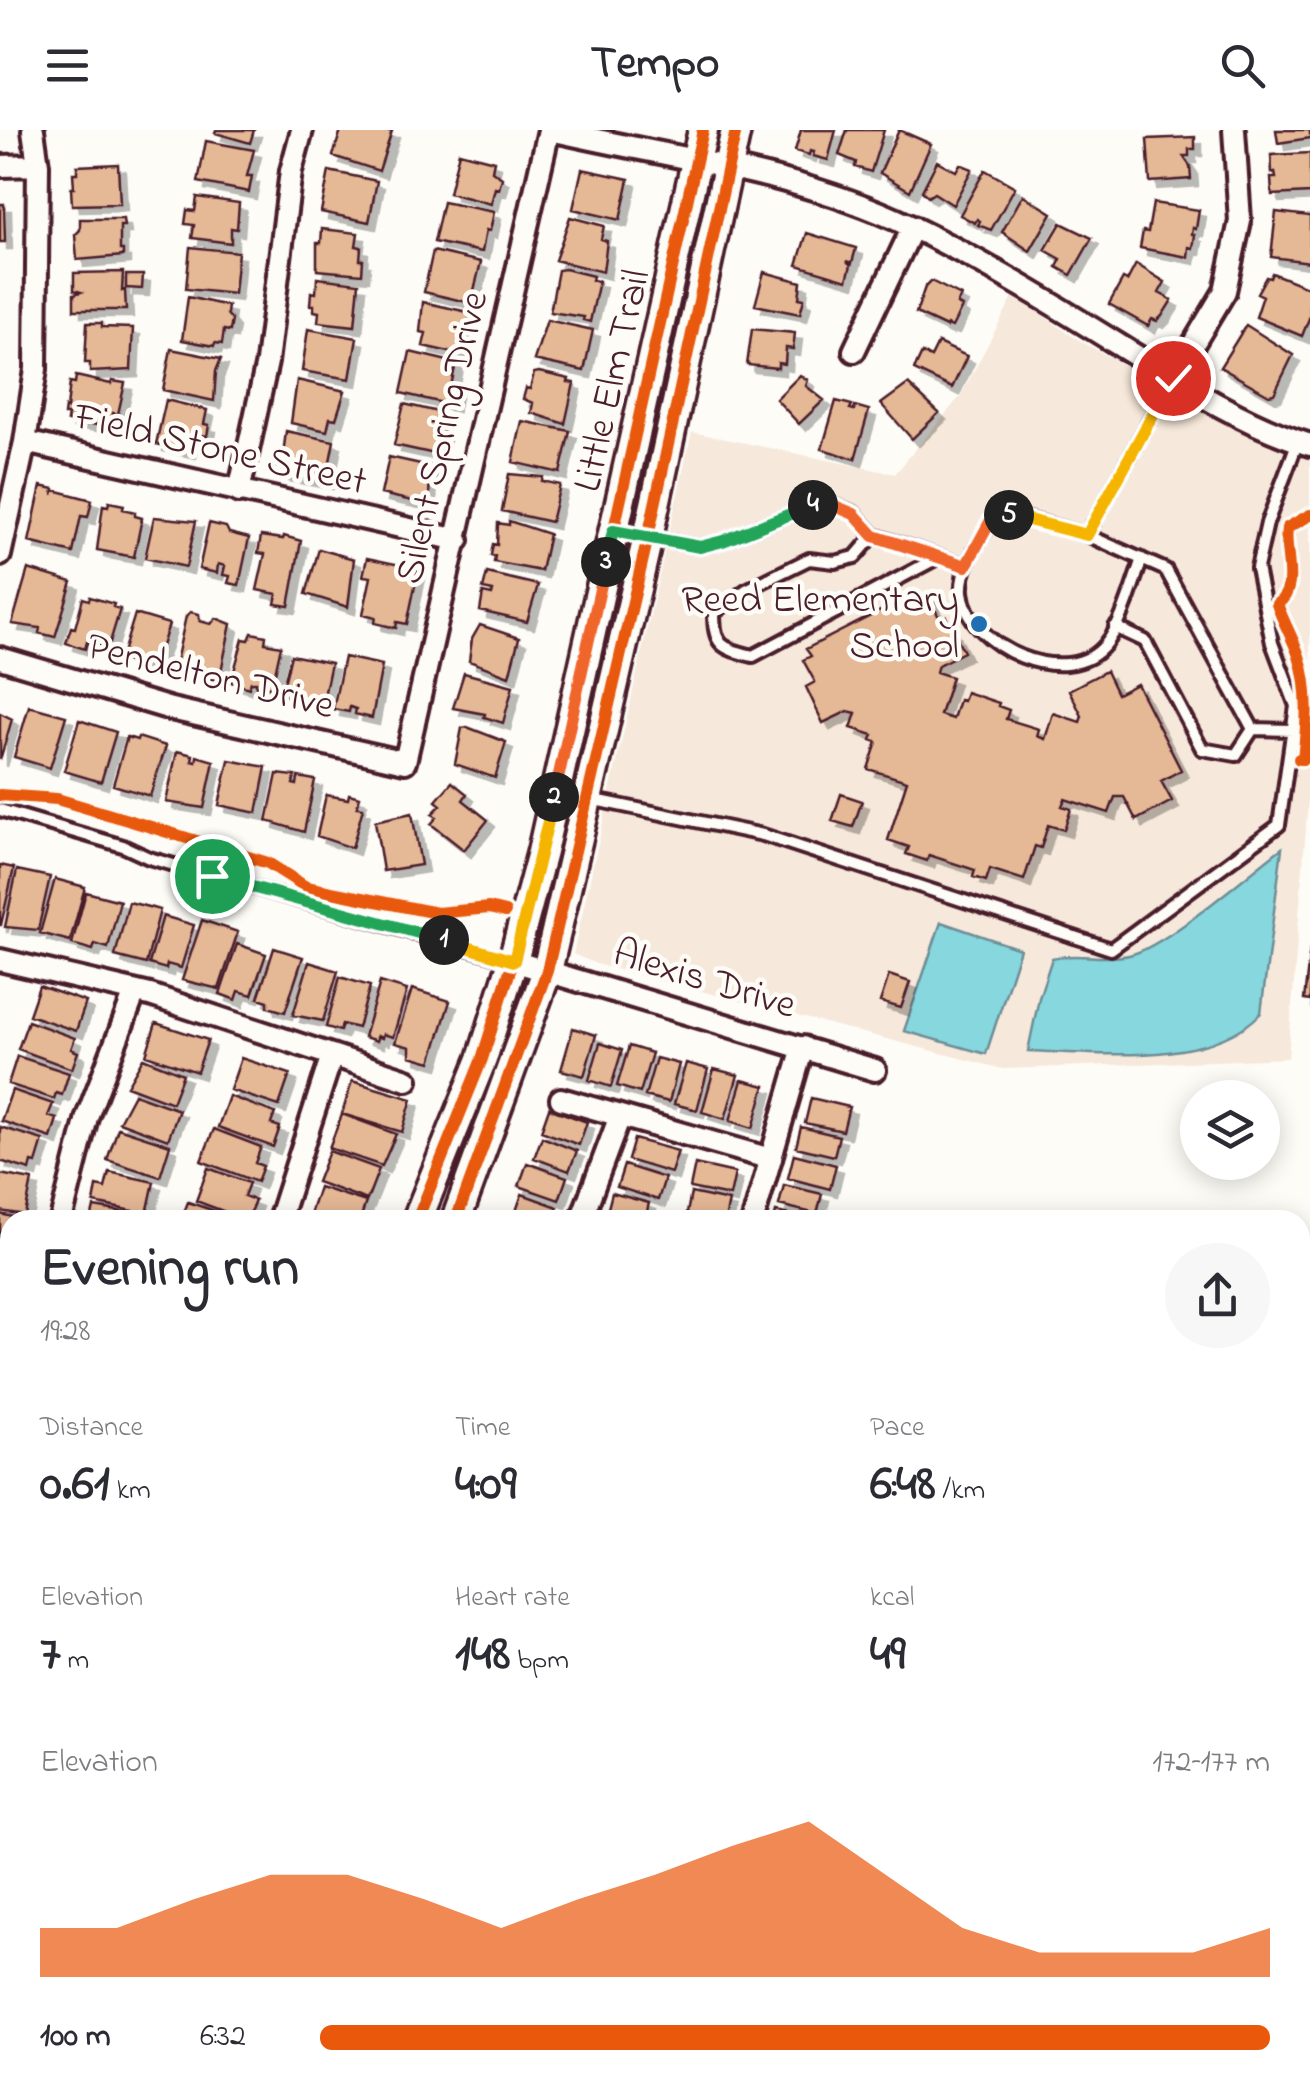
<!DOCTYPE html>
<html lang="en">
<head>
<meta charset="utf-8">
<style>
  body { margin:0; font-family:"Indie Flower",sans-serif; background:#f7f7f7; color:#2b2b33; height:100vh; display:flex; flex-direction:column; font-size:38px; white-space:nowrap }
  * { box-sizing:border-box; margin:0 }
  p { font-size:32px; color:#7c7c81 }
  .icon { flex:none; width:55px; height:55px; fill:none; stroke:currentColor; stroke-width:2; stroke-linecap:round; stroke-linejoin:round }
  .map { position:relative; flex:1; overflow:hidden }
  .panel { position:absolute; left:0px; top:1080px; width:1310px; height:888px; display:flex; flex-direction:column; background:#fff; border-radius:30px 30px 0 0; box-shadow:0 5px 25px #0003 }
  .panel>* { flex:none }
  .controls { position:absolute; left:1180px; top:950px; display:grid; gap:20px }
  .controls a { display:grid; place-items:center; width:100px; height:100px; border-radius:50%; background:#fff; box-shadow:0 5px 25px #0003; font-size:50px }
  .pin { position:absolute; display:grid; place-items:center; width:85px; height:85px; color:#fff; margin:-42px; border:5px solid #fff; border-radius:50%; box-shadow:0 2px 10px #0007 }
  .km { position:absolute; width:50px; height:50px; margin:-25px; border-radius:50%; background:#222; color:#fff; font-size:28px; line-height:50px; text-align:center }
  .round { display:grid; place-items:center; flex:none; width:105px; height:105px; border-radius:52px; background:#f7f7f7 }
  .headline { display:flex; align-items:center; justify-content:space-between; height:170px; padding:0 40px }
  h1 { font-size:55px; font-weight:800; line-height:75px }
  .metrics { display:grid; grid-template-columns:repeat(3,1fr); gap:15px; height:170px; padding:10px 40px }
  .metrics div { display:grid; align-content:center }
  .metrics b { font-size:50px; font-weight:800 }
  .metrics small { font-size:28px; font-weight:400 }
  .metrics p { font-size:28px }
  .chart { height:280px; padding:20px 40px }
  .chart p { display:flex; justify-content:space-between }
  .chart svg { width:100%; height:180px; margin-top:10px; fill:#ea580c; opacity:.7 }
  ul { padding:0 40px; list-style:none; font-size:32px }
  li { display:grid; grid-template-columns:160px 120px 1fr; align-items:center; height:75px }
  li i { height:25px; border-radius:12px; background:#ea580c }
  header { display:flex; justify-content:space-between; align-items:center; height:130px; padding:0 40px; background:#fff; font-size:45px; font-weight:800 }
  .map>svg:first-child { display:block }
  .built { fill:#f6e8da }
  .green { fill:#ccda8e; stroke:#8b7c5c; stroke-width:2.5 }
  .water { fill:#86d7de; stroke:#6e8d96; stroke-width:2.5 }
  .building { fill:#e5b896; stroke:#4a1f2b; stroke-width:2.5; filter:url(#shadow) }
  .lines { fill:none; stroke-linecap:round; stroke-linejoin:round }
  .lane-casing { stroke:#4a1f2b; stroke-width:18 }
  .street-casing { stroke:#4a1f2b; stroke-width:28 }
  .secondary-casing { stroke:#4a1f2b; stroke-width:35 }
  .path { stroke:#4a1f2b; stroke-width:2.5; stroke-dasharray:2.5 8; stroke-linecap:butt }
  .lane { stroke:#fdfcf7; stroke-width:10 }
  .street { stroke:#fdfcf7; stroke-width:20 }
  .secondary { stroke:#fdfcf7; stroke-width:28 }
  .cycleway-casing { stroke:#fdfcf7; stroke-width:19 }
  .cycleway { stroke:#e8590c; stroke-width:12 }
  .split-1-casing { stroke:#fff; stroke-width:20 }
  .split-2-casing { stroke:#fff; stroke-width:20 }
  .split-3-casing { stroke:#fff; stroke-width:20 }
  .split-4-casing { stroke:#fff; stroke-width:20 }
  .split-5-casing { stroke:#fff; stroke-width:20 }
  .split-6-casing { stroke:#fff; stroke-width:20 }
  .split-1 { stroke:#22a559; stroke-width:12 }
  .split-2 { stroke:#f5b400; stroke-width:12 }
  .split-3 { stroke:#f0652b; stroke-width:12 }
  .split-4 { stroke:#22a559; stroke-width:12 }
  .split-5 { stroke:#f0652b; stroke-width:12 }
  .split-6 { stroke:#f5b400; stroke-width:12 }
  .poi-dot { fill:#1f6fb2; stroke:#fdfcf7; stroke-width:4 }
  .labels { text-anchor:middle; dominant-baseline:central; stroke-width:9; stroke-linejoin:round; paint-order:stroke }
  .street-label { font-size:40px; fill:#4a1f2b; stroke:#fdfcf7 }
  .poi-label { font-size:40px; fill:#4a1f2b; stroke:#fdfcf7; text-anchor:end }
</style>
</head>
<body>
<header><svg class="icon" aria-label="menu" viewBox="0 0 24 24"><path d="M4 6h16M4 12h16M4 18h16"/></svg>Tempo<svg class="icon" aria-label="search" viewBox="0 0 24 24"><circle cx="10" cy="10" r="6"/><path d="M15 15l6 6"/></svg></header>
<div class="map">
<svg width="1310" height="1966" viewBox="0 0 1310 1966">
  <defs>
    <filter id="shadow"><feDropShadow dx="7" dy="7" stdDeviation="0" flood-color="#0004"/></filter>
  </defs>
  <rect width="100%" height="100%" fill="#fdfcf7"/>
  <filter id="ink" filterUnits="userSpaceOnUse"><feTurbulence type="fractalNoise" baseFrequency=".01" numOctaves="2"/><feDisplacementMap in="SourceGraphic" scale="20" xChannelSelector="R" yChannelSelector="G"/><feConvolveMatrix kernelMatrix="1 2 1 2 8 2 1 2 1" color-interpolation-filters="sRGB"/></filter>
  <g filter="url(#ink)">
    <!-- built -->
    <path class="built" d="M1014,165L1072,206L1239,301L1310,329V644L1288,928L1003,939L596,834L573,824L692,302L895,344L960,267Z"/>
    <!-- green -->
    <path class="green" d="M10,1575V1680L0,1678V1605Z"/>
    <!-- water -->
    <path class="water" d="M1282,718L1261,883C1209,938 1098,923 1028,921L1039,868L1052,828C1077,822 1103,831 1129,825C1166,817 1248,743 1282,718Z
      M941,792L1020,819L986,924L904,901Z
      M0,1786L10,1788V1908L0,1907Z"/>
    <!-- building -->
    <path class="building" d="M216,0H254L250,13L215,3Z
      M341,0L392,1L379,41L333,26Z
      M801,0H836L828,30L813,26L814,22L810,21L809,25L795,21Z
      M847,0H884L871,42L855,37L856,32L839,25Z
      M899,0L931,14L910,61L880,43Z
      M1276,0H1310V8L1278,13Z
      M1195,7V19H1189V26H1183L1190,36L1191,49L1150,52L1147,9Z
      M206,11L254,20L247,46H252L249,62L198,52Z
      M459,22L494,31L492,41L502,48L499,59L495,58L491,74L449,63Z
      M1310,23V63L1272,65L1271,48H1276L1275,42L1272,43L1271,25Z
      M937,31L956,41L960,34L972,39L953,75L934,63L928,67L922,61Z
      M118,34L120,74L72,75L71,58H74L73,43H77V36Z
      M582,39L629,49L620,90L573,79Z
      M985,40L1015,57L991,100L978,95L980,91L977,89L975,93L960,85Z
      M329,41L377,51L369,92L321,82Z
      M1023,65L1052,83L1030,121L1002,102Z
      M197,67L239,73L237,99L231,98V113L192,108L194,95L185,94L187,80L195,81Z
      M443,72L494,82L490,101L486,100L482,122L434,112Z
      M1153,73L1199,80L1196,99L1193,98L1192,104L1195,105L1193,118L1189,117L1188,127L1140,118L1143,101L1148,102Z
      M0,74H4L5,112H0Z
      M1276,82L1310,86V132L1271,127Z
      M570,87L604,96L601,109L607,111L603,142L555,130Z
      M80,89H123L124,96H120V120H123V126L77,130L75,105L80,100Z
      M1061,93L1092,108L1071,145L1057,137L1061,129L1045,120Z
      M322,99L358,103L356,116L361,117L360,130H363L362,144L317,140V113H321Z
      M807,103L856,118L852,133L847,131L851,135L847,150L797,135Z
      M190,117L238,122L234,164L186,159Z
      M433,121L481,132L471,173L424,162Z
      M1136,134L1165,152L1159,163L1172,170L1162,186L1157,191L1152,189L1148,196L1109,174L1123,149L1127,151Z
      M565,139L593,146L592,150L599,151L590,192L583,190L584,187L550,182L558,140Z
      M123,142L122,161L125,160L126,180H74V164L81,162L74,160V143Z
      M764,142L801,152L799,168L804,169L800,184L755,175Z
      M1272,143L1310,158V186L1302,206L1256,187L1263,166L1257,163L1266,147L1270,148Z
      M126,145H143L142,159L126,158Z
      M317,148L359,153L355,196L318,192L319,182L314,181V175H310L311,162L316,163Z
      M931,151L961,166L957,174L962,177L952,197L947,195L946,197L916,183L925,157Z
      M188,167L228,176L227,184L232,190L230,201L224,200L222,214L215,213L214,216L182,210Z
      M423,172L472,183L458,224L423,216L426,203L420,202Z
      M547,190L593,200L584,241L534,230Z
      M87,193H102V197L133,198L131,240L90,242V233H85Z
      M1246,195L1293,225L1274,264L1269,265L1220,237Z
      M308,199L357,208L350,249L302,241Z
      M752,199L795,203L793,219L786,218L785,234L778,233V238L747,235Z
      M938,213L967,226L952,258L914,240L922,223L931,227Z
      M171,219L221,229L216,241L214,271L163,260Z
      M410,222L456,233L451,256L455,257L451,275L401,263Z
      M539,242L569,249L568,252L574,253L565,294L531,283L533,273L523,269L526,258L530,259L534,243Z
      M800,245L808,250L806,256L824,270L799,294L776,269Z
      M76,246L111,254L112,251L125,253L118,284L113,283V297L67,291L68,285H64L65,277L67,278L70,252L75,253Z
      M297,250L345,261L336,289L330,288L327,301L291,293Z
      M908,254L939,283L912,309L881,274Z
      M166,270L207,280L204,294L209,295L207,306L199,305L197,313L191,312L189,321L156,314Z
      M836,271L852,275L850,279L854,280L855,276L869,280L855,329L822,319Z
      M404,274L438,282L436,291L441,293L440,298L445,299L435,324L394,315Z
      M522,291L570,301L560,343L513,332Z
      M286,301L334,311L326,352L282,344L283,338L277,337L280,324L283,325Z
      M389,327L430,336L429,370L422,368L421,373L381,364Z
      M509,344L543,347L542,351L560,355L551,392L502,381Z
      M41,356L54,359L53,365L54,360L92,370L88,387L81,386L73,423L29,412Z
      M109,372L124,375L123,379L135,382V386L142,388L134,427L97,420L103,375L108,376Z
      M154,387L196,391L186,437L145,428Z
      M509,391L549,404L541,441L494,432L495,426L491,425L493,414L497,415L498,393L509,395Z
      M209,393L226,397L229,403L249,408L239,455L228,453L230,446L223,445L225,436L218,434L217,443L199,439Z
      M261,406L283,409L284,406L301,411L289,476L275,474L277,464L257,460L265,424L258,423Z
      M319,419L354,429L348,477L306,464Z
      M367,428L405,436V443L407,435L419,437L407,494L397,492L396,498L375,493L376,487L363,484L371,447L363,446Z
      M28,439L72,452L55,507L39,503L40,498L12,494Z
      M487,443L538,455L527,492L480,481L483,463L492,465L493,461L483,459Z
      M912,465L916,473L928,466L940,489L946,487L964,522L938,535L936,542L952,547L940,585L953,589L959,570L963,571L966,562L999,573L998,576L1009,580L1006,589L1039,599L1037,606L1045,609L1053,583L1080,592L1082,586L1069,560L1106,541L1117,564L1137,554L1181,640L1161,651L1172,671L1136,690L1124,667H1115L1109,683L1065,669L1062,676L1071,679L1064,700L1048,695L1041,718L1035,716L1024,750L990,739L986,751L973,747L975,740L929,725L927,731L906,724L909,717L888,710L907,651L868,639L877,612L871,610L873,605L851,598L856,583L848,581L823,593L806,557L815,552L803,530L811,526L806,519Z
      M90,467L114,474L113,477L120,479L108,519L87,512L85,519L66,513L71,497L75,498L83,468L89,470Z
      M190,482L199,484L200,491L211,494L216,488L231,494L219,551L174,541L186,486Z
      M135,484L169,494L156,535L143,531L142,536L125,531L126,527L122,526Z
      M480,495L519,508L509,546L469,531L472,509Z
      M252,503L266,506L265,513L281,516L272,557L256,556V552H251L249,558L231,552L243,509L249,510Z
      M291,525L331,533L323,571L281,566Z
      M344,527L382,535L372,588L355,584L356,579L350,577L349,582L333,579Z
      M464,543L513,556L503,593L484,587L485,584L453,578Z
      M29,576L66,586L50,638L14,627Z
      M0,583L12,589L0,630Z
      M79,590L116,602L101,652L64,641Z
      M467,597L506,612L495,648L455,634L462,598Z
      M127,607L137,610L138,607L166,616L150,666L113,655Z
      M177,621L193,625L192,631L196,632L197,626L214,631L204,678L166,672Z
      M229,630L266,637L257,683L219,675Z
      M277,644L295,646L293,654L297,655L298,647L315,650L304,702L267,691Z
      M452,652L467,664L463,670L488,690L464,720L431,694L437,687L432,684L441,675L436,671Z
      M349,664L360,667L357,677L363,678L352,718L317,706L326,665L348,669Z
      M841,664L862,671L853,697L832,691Z
      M412,683L421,735L383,741L375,691Z
      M0,735L14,738L1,795H0Z
      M17,740L50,747L38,800L5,797Z
      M55,749L85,757L70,811L40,803Z
      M86,762L120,771L108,818L95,814L93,820L72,814Z
      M129,772L160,780L146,834L115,826Z
      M163,786L194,795L181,838L167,834L166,839L149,834Z
      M202,790L238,802L219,859L182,850Z
      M237,814L266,824L252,865L239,861L236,870L220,864Z
      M274,818L303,827L285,882L268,877V871L258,868Z
      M1310,818V871L1304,870Z
      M309,832L338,841L323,891L293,885Z
      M889,845L910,852L901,878L880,872Z
      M340,847L370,856L358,898L342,894L340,901L326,897Z
      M380,852L407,860L393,907L383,904L382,908L377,906V911L364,907Z
      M39,856L86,872L76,901L29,885Z
      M412,859L450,871L431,932L410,926V917L395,913Z
      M28,891L75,908L71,919L78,922L72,939L18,919Z
      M156,893L208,910L197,942L146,925Z
      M573,898L596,905L584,946L561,940Z
      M600,913L622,920L611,957L589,950Z
      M629,916L652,923L640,963L617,956Z
      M17,926L69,943L62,965L56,963L54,969L8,954Z
      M143,928L183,944L172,973L127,956Z
      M241,928L290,944L279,976L230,960Z
      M656,928L679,934L669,972L645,966Z
      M686,933L708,939L697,980L674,974Z
      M714,939L738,945L725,989L702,982Z
      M742,950L765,956L753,998L730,991Z
      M352,951L412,969L402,1002L342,984Z
      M12,960L53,974L48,986L57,989L51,1008L1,991Z
      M134,964L179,980L168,1010L119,992Z
      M229,966L275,983L271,994L280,997L273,1017L218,997Z
      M811,968L849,977L843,1001L805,993Z
      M549,978L587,992L579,1015L541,1001Z
      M342,984L396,1004L382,1036L329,1018Z
      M0,997L43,1010L36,1033L32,1032L30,1040L0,1031Z
      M801,997L839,1006L834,1026L796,1017Z
      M118,998L170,1015L160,1047L107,1030Z
      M214,999L261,1017L255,1033L263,1036L257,1052L201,1031Z
      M542,1007L577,1021L569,1041L534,1028Z
      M634,1009L678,1021L671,1043L628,1030Z
      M329,1021L379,1039L367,1070L317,1052Z
      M794,1024L836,1035L830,1059L788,1048Z
      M527,1033L567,1047L559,1070L519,1056Z
      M695,1034L735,1043L730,1066L690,1058Z
      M624,1035L665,1048L658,1070L617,1057Z
      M208,1038L249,1053L244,1066L255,1070L247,1090L196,1071Z
      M109,1042L154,1052L147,1084L94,1073L97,1056L105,1058Z
      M0,1044L32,1050L25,1085L0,1081Z
      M784,1055L822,1064L817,1084L779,1075Z
      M319,1057L366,1072L360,1090L309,1087Z
      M612,1063L649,1073L645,1090L606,1086Z
      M691,1063L729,1071L725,1090L686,1088Z
      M522,1064L558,1077L553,1090H532L515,1084Z
      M188,1072L235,1088V1090H181Z
      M94,1077L147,1086L146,1090H91Z
      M776,1082L813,1090H774Z
      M0,1084L22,1089L10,1090V1118L0,1116Z
      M0,1119L10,1121V1155L0,1153Z
      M10,1251V1308L0,1310V1259H5L4,1252Z
      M10,1345V1392L0,1393V1346Z
      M0,1455L10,1457L5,1511L0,1510Z"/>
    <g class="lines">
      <defs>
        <path id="lane" d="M615,401L700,417L723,411L823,371L854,383L874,405L967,436
          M874,405L855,427L835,432L809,429L746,460L714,483C714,517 722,518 753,526L939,427
          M1087,405L1172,249
          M1115,497L1145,511L1202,619L1236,625L1253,599L1166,440L1087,405L1010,384L991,392C979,413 960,438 962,462C967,517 1068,562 1106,514C1122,495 1133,453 1142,429
          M1253,599L1293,600
          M590,669L763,705L1111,819L1279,695L1296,576L1272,513L1257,438L1267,393L1298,311
          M0,680L123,716L149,728L513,831
          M639,1958L641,1966
          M508,1966V1958"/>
        <path id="street" d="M551,0C671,28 798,42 910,96C983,131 1053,174 1122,217C1182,254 1242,294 1310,315
          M0,36L38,35
          M854,221L913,97
          M1173,248L1225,161L1240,91L1234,0
          M25,312L458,410
          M239,362L267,232L291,41L302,0
          M0,425L25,312L36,239L38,35L33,0
          M0,528L171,579L405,632L549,0
          M0,830L150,865L407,950
          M513,831L875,940
          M561,969L771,1029
          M61,1090L87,987L135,862
          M279,1090L332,925
          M581,1090L620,986
          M753,1090L803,917
          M0,1223L10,1222
          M0,1425L10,1426"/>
        <path id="secondary" d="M417,1090L482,929L513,831L542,722L703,0
          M456,1090L547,841L648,407L736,0
          M409,1966L411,1958
          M439,1966L440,1958"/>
      </defs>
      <!-- lane casing -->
      <use href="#lane" class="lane-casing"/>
      <!-- street casing -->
      <use href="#street" class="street-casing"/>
      <!-- secondary casing -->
      <use href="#secondary" class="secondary-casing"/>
      <!-- path -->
      <path class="path" d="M8,668L26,665L57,669L151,697L268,733L306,757L437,783L489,778L504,782"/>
      <!-- lane -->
      <use href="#lane" class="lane"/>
      <!-- street -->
      <use href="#street" class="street"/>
      <!-- secondary -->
      <use href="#secondary" class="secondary"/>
      <defs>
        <path id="cycleway" d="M1299,629H1303C1307,595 1310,559 1299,526C1293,508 1283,492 1277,474C1300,459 1283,422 1287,398L1310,385
          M0,665L57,669L151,697L268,733L306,757L437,783L489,778L505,782
          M417,1090L482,929L513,831L542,722L703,0
          M456,1090L547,841L648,407L736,0"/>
      </defs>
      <!-- cycleway casing -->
      <use href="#cycleway" class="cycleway-casing"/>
      <!-- cycleway -->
      <use href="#cycleway" class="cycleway"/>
    </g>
  </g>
  <g class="lines" filter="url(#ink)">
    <defs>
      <path id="split-1" d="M212,746L444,810"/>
      <path id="split-2" d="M444,810L514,831L554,667"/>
      <path id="split-3" d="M554,667L606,432"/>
      <path id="split-4" d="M606,432L613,401L700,417L723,411L813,375"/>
      <path id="split-5" d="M813,375L823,371L854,384L874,406L966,436L990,392L1009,385"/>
      <path id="split-6" d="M1009,385L1087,405L1173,248"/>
    </defs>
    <!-- split-1 casing -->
    <use href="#split-1" class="split-1-casing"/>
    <!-- split-2 casing -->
    <use href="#split-2" class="split-2-casing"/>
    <!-- split-3 casing -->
    <use href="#split-3" class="split-3-casing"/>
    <!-- split-4 casing -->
    <use href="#split-4" class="split-4-casing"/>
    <!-- split-5 casing -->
    <use href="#split-5" class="split-5-casing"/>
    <!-- split-6 casing -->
    <use href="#split-6" class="split-6-casing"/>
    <!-- split-1 -->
    <use href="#split-1" class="split-1"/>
    <!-- split-2 -->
    <use href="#split-2" class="split-2"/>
    <!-- split-3 -->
    <use href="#split-3" class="split-3"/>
    <!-- split-4 -->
    <use href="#split-4" class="split-4"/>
    <!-- split-5 -->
    <use href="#split-5" class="split-5"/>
    <!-- split-6 -->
    <use href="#split-6" class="split-6"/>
  </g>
  <!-- markers -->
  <circle class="poi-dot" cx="979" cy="494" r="10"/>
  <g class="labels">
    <!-- street labels -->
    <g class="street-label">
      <text transform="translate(614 251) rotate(-77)">Little Elm Trail</text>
      <text transform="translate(444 308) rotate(-77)">Silent Spring Drive</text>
      <text transform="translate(220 321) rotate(13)">Field Stone Street</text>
      <text transform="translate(210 548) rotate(14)">Pendelton Drive</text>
      <text transform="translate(704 851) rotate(17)">Alexis Drive</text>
    </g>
    <!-- poi labels -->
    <g class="poi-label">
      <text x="959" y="471">Reed Elementary<tspan x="959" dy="46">School</tspan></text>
    </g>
  </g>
</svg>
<div class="controls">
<a><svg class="icon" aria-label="layers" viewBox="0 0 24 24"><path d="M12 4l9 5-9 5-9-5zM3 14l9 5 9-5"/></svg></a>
</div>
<div class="pin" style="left:212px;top:746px;background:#1e9e55"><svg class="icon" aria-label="arrive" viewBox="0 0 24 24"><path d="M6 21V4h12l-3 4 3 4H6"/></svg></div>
<div class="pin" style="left:1173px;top:248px;background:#d93025"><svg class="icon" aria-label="check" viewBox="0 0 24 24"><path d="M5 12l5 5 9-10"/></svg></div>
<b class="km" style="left:444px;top:810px">1</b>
<b class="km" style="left:554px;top:667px">2</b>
<b class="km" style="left:606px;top:432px">3</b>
<b class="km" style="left:813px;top:375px">4</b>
<b class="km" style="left:1009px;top:385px">5</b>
<section class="panel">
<div class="headline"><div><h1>Evening run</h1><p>19:28</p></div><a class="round"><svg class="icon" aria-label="share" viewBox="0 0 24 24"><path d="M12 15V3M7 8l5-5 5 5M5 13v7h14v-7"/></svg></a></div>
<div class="metrics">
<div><p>Distance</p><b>0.61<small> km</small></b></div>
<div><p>Time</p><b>4:09</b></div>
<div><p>Pace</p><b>6:48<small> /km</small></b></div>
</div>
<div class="metrics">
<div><p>Elevation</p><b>7<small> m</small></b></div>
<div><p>Heart rate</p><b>148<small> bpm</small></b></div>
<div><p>kcal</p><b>49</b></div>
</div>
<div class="chart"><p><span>Elevation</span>172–177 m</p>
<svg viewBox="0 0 160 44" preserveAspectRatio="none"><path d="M0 44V32L10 32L20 25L30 19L40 19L50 25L60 32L70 25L80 19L90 12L100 6L110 19L120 32L130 38L140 38L150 38L160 32V44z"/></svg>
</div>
<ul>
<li><b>100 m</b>6:32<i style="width:100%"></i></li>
</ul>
</section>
</div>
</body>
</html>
